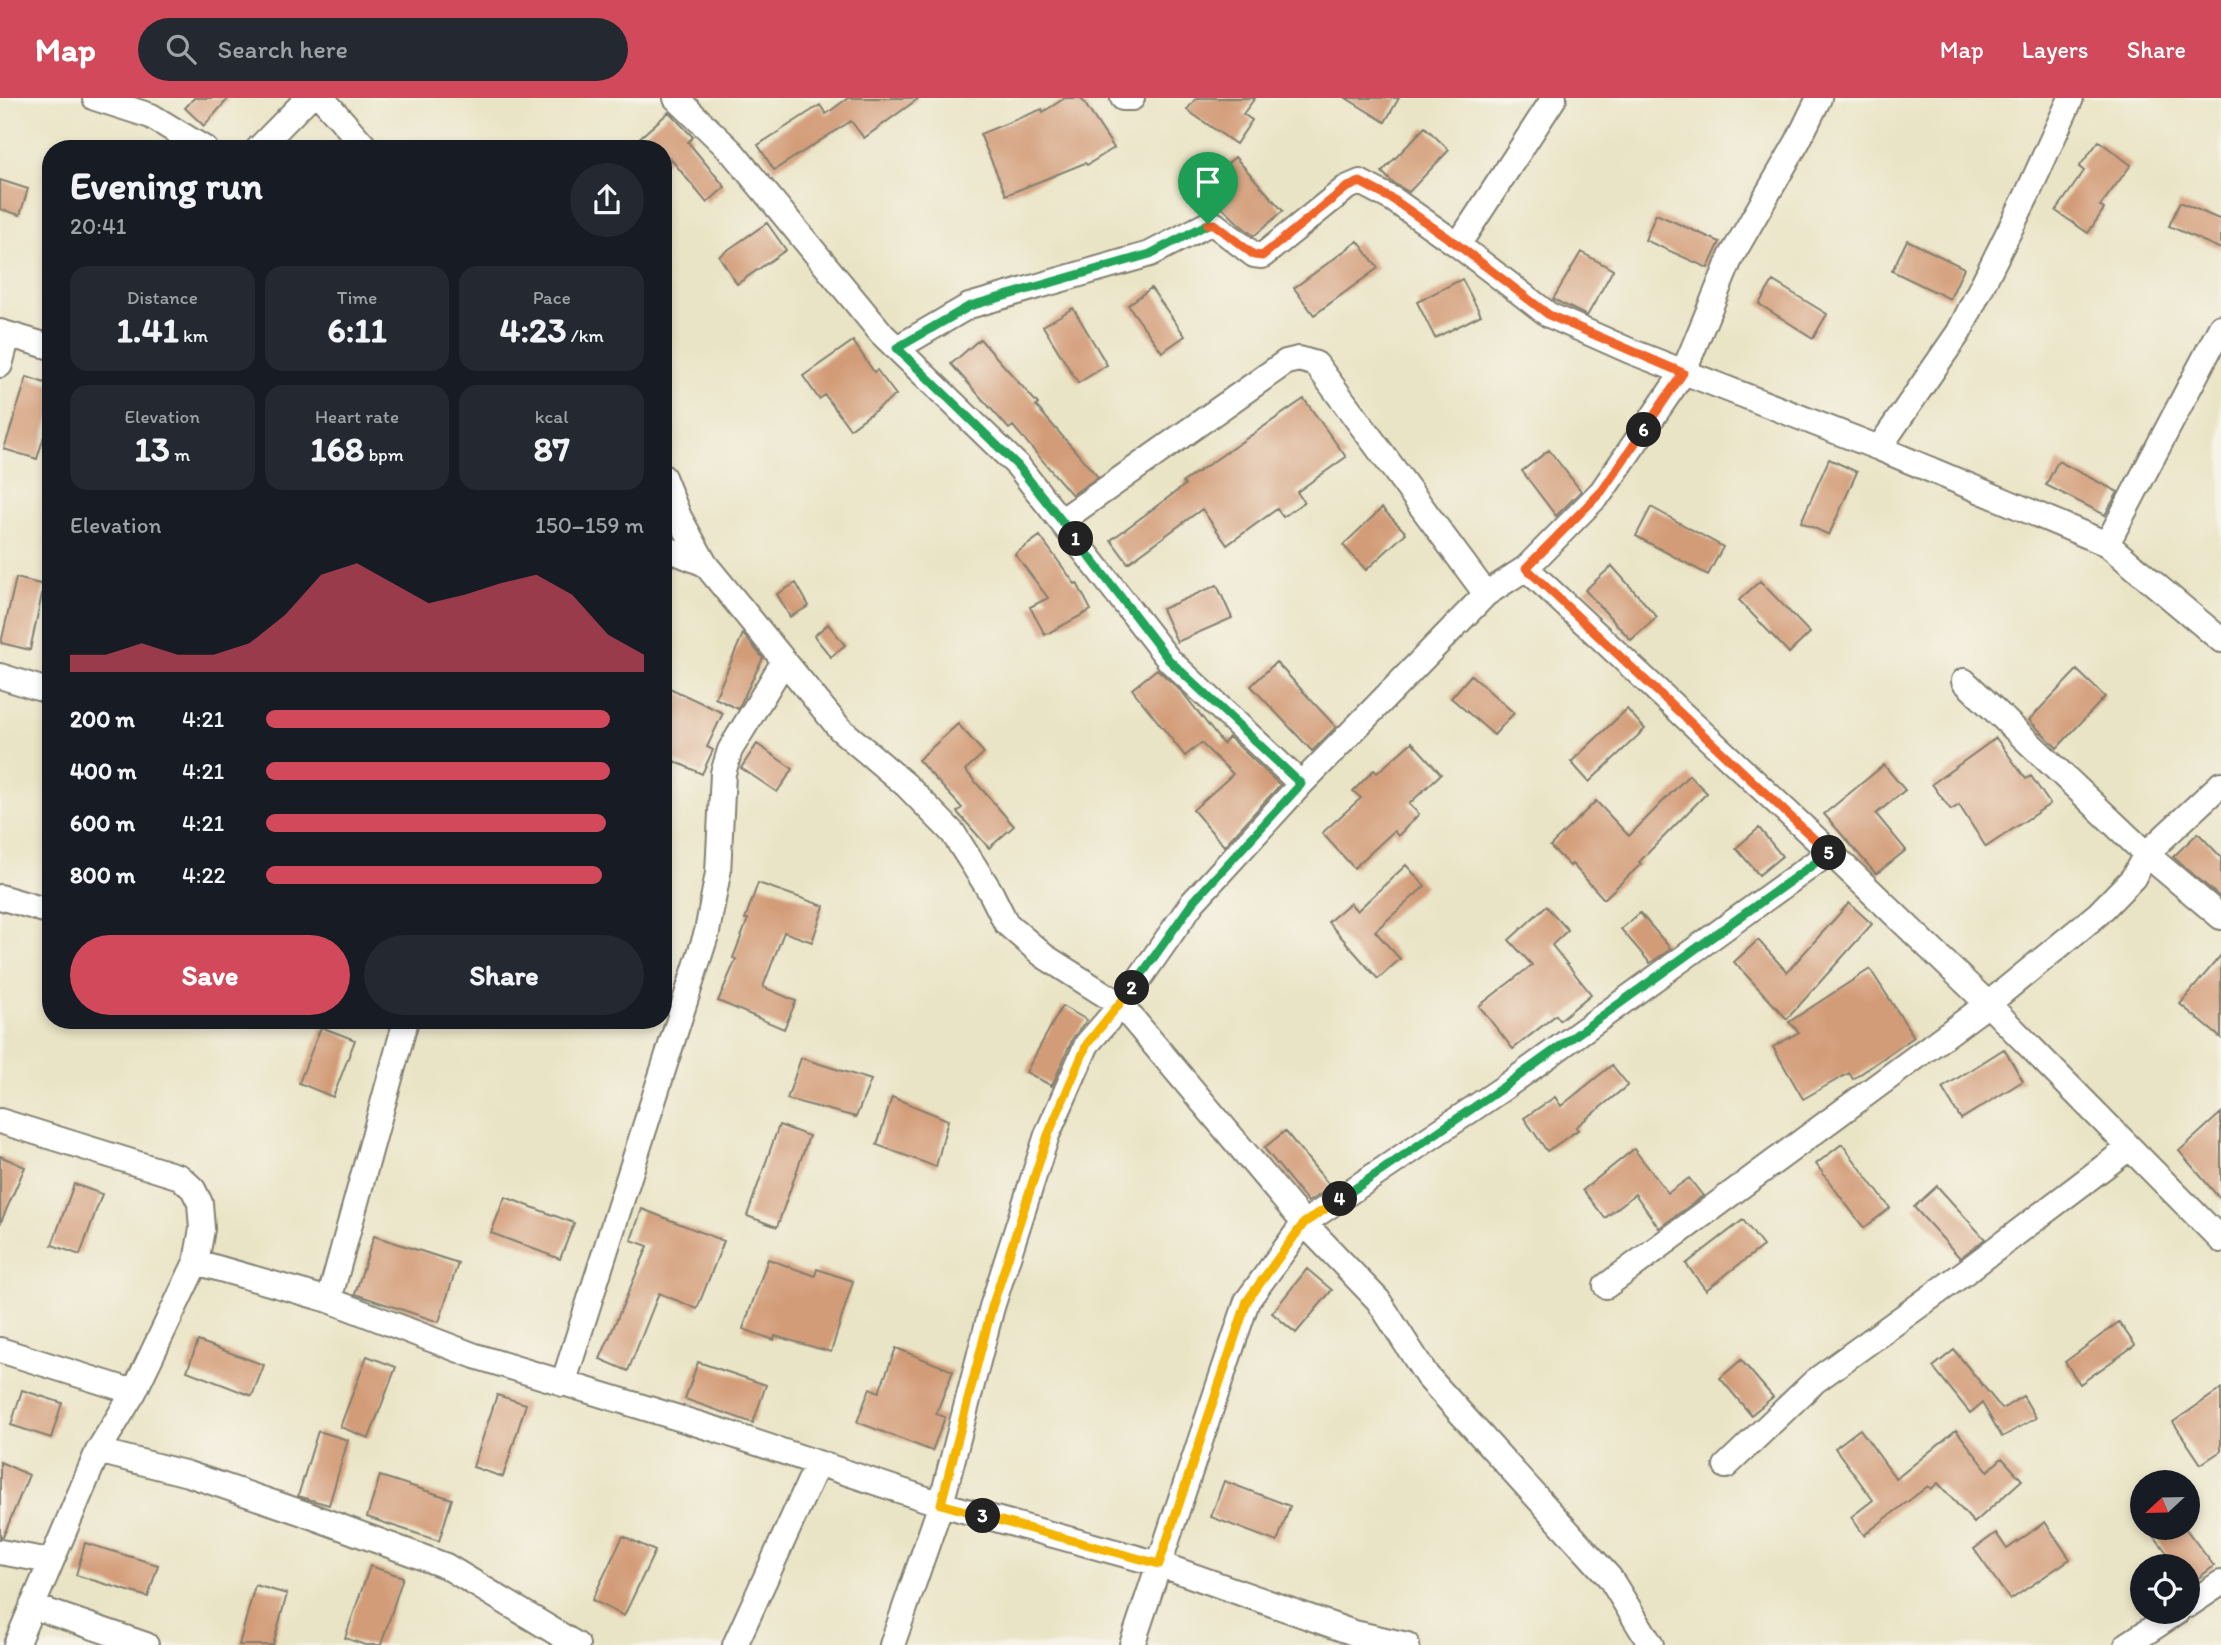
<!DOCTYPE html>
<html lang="en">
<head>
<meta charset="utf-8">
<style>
  body { margin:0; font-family:Itim,sans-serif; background:#242831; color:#f1f3f6; height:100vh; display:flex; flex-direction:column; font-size:26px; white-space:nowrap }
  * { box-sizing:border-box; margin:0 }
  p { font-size:23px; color:#9ea1a6 }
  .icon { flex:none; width:38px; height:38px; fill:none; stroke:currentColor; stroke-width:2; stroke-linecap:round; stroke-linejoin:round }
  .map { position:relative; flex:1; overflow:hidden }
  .side { position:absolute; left:42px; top:42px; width:630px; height:889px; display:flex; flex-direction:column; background:#171b24; border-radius:28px; box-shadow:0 4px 10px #0003 }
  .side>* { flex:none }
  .needle { width:46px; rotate:248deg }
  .fabs { position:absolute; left:2130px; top:1372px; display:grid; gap:14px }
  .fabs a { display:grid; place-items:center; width:70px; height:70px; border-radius:50%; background:#171b24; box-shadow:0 4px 10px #0003; font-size:35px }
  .pin { position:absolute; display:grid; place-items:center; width:60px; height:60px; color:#fff; margin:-72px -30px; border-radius:50% 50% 50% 0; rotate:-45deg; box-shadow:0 0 7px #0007 }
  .pin .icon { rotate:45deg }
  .km { position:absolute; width:35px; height:35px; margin:-18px; border-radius:50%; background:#222; color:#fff; font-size:19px; line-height:35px; text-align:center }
  .round { display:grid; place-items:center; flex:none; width:74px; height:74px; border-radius:37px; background:#242831 }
  .overview { display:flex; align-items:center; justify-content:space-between; height:119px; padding:0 28px }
  h1 { font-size:38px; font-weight:700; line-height:52px }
  .figures { display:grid; grid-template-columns:repeat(3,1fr); gap:10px; height:119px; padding:7px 28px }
  .figures div { display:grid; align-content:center; border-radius:18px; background:#242831; text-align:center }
  .figures b { font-size:35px; font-weight:700 }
  .figures small { font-size:19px; font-weight:400 }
  .figures p { font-size:19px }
  .chart { height:196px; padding:14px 28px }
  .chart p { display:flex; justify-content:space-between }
  .chart svg { width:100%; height:126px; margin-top:7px; fill:#d1495b; opacity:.7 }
  .cta { display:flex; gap:14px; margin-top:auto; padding:14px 28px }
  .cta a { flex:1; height:80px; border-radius:42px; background:#d1495b; color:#fff; font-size:28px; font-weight:700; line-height:80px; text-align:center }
  .cta a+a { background:#242831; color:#f1f3f6 }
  ul { padding:0 28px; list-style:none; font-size:23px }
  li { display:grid; grid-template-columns:112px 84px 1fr; align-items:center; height:52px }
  li i { height:18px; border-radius:9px; background:#d1495b }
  header { display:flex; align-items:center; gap:42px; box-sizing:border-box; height:98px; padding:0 35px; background:#d1495b; color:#fff }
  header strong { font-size:33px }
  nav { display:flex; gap:38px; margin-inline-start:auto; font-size:24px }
  .search { width:490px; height:63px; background:#242831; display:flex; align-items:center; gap:18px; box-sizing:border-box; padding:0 24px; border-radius:38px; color:#9ea1a6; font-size:26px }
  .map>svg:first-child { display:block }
  .building { fill:#d39c78 }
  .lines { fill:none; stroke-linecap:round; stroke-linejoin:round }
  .street-casing { stroke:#838071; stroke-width:28 }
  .street { stroke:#fff; stroke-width:24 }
  .split-1-casing { stroke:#fff; stroke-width:14 }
  .split-2-casing { stroke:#fff; stroke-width:14 }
  .split-3-casing { stroke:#fff; stroke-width:14 }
  .split-4-casing { stroke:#fff; stroke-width:14 }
  .split-5-casing { stroke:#fff; stroke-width:14 }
  .split-6-casing { stroke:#fff; stroke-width:14 }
  .split-7-casing { stroke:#fff; stroke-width:14 }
  .split-1 { stroke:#22a559; stroke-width:9 }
  .split-2 { stroke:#22a559; stroke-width:9 }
  .split-3 { stroke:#f5b400; stroke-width:9 }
  .split-4 { stroke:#f5b400; stroke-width:9 }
  .split-5 { stroke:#22a559; stroke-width:9 }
  .split-6 { stroke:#f0652b; stroke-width:9 }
  .split-7 { stroke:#f0652b; stroke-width:9 }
</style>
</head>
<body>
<header>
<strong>Map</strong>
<div class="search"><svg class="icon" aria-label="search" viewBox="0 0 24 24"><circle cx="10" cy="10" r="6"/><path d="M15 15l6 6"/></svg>Search here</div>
<nav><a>Map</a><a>Layers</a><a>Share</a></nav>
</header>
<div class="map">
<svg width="2221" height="1547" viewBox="0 0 2221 1547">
  <rect width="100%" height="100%" fill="#f7f3e8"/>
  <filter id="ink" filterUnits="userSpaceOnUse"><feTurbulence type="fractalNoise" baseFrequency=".0143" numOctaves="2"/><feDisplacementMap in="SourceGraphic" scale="14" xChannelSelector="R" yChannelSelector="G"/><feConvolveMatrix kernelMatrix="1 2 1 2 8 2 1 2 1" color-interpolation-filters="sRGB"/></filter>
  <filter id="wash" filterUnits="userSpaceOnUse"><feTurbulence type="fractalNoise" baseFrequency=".00686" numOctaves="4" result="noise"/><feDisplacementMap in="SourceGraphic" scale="28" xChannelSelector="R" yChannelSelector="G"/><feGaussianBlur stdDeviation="1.57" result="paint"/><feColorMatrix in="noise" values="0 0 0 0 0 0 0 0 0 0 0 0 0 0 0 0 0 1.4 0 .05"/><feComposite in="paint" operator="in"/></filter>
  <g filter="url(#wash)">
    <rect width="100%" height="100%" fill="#eae4c6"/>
    <g id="blocks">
      <!-- building -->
      <path class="building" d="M194,0H229L204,28L185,10Z
        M848,0H919L864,40L851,23L774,72L758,47L820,7L826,16Z
        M1065,0H1081L1114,50L1087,67L1085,65L1006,97L980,36L1042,11L1043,14Z
        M1196,0H1255L1243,16L1252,22L1236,46L1187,12Z
        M1346,0H1399L1385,24Z
        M669,14L693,39L688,44L725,89L707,105L670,60L663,67V51H627Z
        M1425,29L1449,52L1409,94L1393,85L1382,74Z
        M2099,43L2131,67L2100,108L2104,111L2088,135L2056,113L2084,73L2079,69Z
        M1235,59L1283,113L1254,138L1239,126L1201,88Z
        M0,82L28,91L20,117L0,111Z
        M2180,104L2221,122V151L2169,128Z
        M1656,116L1720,144L1708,170L1645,142Z
        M767,125L786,152L737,186L719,158Z
        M1907,142L1964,170L1950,201L1892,173Z
        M1358,143L1378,170L1314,217L1294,190Z
        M1581,154L1613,172L1587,218L1553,201Z
        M1462,181L1481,217L1435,240L1417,204Z
        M1773,183L1827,216L1813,240L1759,206Z
        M1151,190L1185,238L1162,254L1128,207Z
        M1073,210L1107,267L1078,285L1043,228Z
        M980,241L1038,306L1036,308L1098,379L1072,397L1013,328L1009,331L951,266Z
        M853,243L874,274L877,272L896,297L850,331L825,297L819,301L803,278Z
        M27,279L51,287V315L37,361L4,351Z
        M1304,301L1346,359L1297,394L1304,404L1283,419L1277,411L1227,447L1202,411L1128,465L1111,442L1185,387L1183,384Z
        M1549,352L1581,393L1556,418L1522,373Z
        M1829,361L1857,374L1829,437L1801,424Z
        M2058,363L2118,394L2105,417L2046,387Z
        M1651,409L1723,449L1708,477L1636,438Z
        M1382,410L1406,435L1366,472L1343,447Z
        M1040,438L1075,486L1077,485L1091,512L1045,537L1030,509L1048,500L1015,456Z
        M1612,468L1657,519L1631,542L1585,492Z
        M16,480L44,487L30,552L1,545Z
        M1760,483L1810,535L1789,555L1739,502Z
        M796,485L809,508L790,519L777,496Z
        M1217,487L1232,520L1177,544L1162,511Z
        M828,526L845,547L831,559L814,538Z
        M743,536L763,560L738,611L715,600Z
        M1276,564L1336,629L1312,653L1251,588Z
        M1157,571L1183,595L1223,646L1229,639L1280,687L1224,748L1193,712L1233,676L1201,645L1185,658L1132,591Z
        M2077,572L2105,599L2057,650L2029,622Z
        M1471,577L1514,615L1494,637L1451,600Z
        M663,587L723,615L707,649L713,652L702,676L663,658Z
        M1627,611L1645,631L1589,684L1571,664Z
        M958,626L984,655L965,672L1014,728L989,750L957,714L962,710L918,662Z
        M1996,640L2026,681L2031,678L2050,706L1986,749L1959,707L1951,712L1932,686Z
        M1412,644L1441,676L1409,706L1419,716L1398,738L1394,733L1354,770L1322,735L1361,700L1353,693L1374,672L1377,675Z
        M757,646L793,671L777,694L741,670Z
        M1884,667L1905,692L1876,716L1906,752L1876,776L1824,716Z
        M1689,677L1707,695L1639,764L1641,766L1604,801L1572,766L1570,768L1550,748L1596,703L1629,738Z
        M1759,730L1782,758L1759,777L1736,750Z
        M2198,735L2221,759V800L2173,759Z
        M1406,767L1425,788L1375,833L1400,861L1378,881L1328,824L1350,805L1357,813Z
        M758,785L824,808L812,844L784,834L763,889L796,903L784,931L718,903L736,861L733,860L748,821H745Z
        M1849,805L1872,826L1787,921L1734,864L1758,842L1787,874Z
        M1546,808L1568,832L1552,847L1591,896L1560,922L1556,917L1513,951L1479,908L1532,867L1509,842Z
        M1640,815L1671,851L1650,865L1621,831Z
        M2221,857V940L2180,906Z
        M1870,871L1914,939L1853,981L1849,975L1803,1001L1773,949L1799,934L1789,924Z
        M1062,908L1087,922L1073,940L1052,988L1026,974Z
        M321,929L355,942L333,999L299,985Z
        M2004,951L2023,983L1961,1021L1942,990Z
        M801,960L871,982L856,1019L787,1001Z
        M1612,967L1628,987L1576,1029L1578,1032L1547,1053L1524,1020L1555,999L1561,1008Z
        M892,999L948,1022L936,1069L877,1047Z
        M2221,1015V1102L2179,1053Z
        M779,1027L809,1038L777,1129L747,1118Z
        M1285,1033L1331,1089L1308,1104L1264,1050Z
        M1842,1046L1890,1110L1864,1130L1816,1066Z
        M1634,1051L1668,1095L1689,1080L1703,1098L1659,1130L1635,1096L1605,1120L1583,1092Z
        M0,1058L25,1069L0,1126Z
        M74,1086L102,1096L80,1157L52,1147Z
        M1937,1088L1985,1141L1960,1160L1914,1109Z
        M505,1099L574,1125L560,1161L491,1135Z
        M642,1111L724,1143L697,1211L659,1195L628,1273L600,1261L648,1148L631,1142Z
        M1743,1122L1763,1148L1706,1192L1686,1166Z
        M374,1138L458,1165L439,1224L355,1196Z
        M768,1161L815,1178L817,1171L853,1183L831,1254L775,1238L774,1242L743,1231Z
        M1307,1171L1332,1192L1296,1235L1272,1215Z
        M2119,1224L2135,1247L2080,1286L2065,1264Z
        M198,1243L264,1267L252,1298L187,1273Z
        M896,1250L953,1273L936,1316L945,1319L932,1353L857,1324L870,1290L879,1294Z
        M1954,1252L2002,1311L2023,1298L2036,1320L2002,1339L1982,1305L1970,1315L1933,1269Z
        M367,1258L396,1269L369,1340L340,1329Z
        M1741,1262L1773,1299L1751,1317L1720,1280Z
        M698,1264L766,1287L753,1325L685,1301Z
        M2221,1291V1353L2201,1366L2173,1324Z
        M22,1292L62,1305L51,1340L11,1327Z
        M497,1297L526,1306L503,1379L473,1369Z
        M1860,1331L1896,1381L1956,1332L1988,1373L2002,1360L2022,1382L1974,1425L1938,1385L1931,1391L1928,1388L1864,1437L1851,1419L1873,1402L1835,1350Z
        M318,1333L348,1342L329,1407L298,1398Z
        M0,1364L29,1377L3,1439H0Z
        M380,1378L452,1401L439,1443L367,1419Z
        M1224,1383L1290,1408L1277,1444L1211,1419Z
        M2045,1424L2070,1461L2010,1502L1974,1451L1996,1435L2007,1451Z
        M2148,1430H2185L2214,1468L2188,1488V1468H2177Z
        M623,1438L655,1453L624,1518L592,1502Z
        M85,1445L158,1467L148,1499L76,1477Z
        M370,1468L403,1479L381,1547H365L345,1540Z
        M255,1487L287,1496L273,1547H239Z"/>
    </g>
  </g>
  <g filter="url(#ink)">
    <use href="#blocks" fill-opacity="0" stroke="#838071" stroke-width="2"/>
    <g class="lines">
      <defs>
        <path id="street" d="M95,0L151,18L205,51
          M322,0L367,51
          M676,0L732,54L882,236L1018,368L1169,562L1301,686
          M1123,0H1132
          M258,51L308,0
          M1458,147L1554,0
          M0,234L51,249
          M897,250L969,208L1150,156L1208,126H1214L1254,157L1262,158L1346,90L1360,84L1394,102L1458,147L1549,217L1630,253L1879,350L2107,446L2221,542
          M0,267L8,237
          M1879,350L1959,234L2027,97L2071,0
          M663,379L679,419L705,466L840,631L906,687L953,735L990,793L1006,825L1044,858L1121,907L1304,1125L1378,1202L1427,1278L1610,1480L1651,1547
          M1061,423L1286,264L1299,261L1316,266L1486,496
          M2107,446L2221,229
          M663,449L705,466
          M1526,470L1830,754L1988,906L2221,1142
          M0,578L51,594
          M1964,583L2146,756L2221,819
          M0,799L51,814
          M0,1023L180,1079L193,1091L200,1105L202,1131L196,1164L134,1294L98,1353L16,1547
          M196,1164L329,1202L475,1258L721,1333L941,1406L1159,1466L1354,1535L1407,1547
          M1606,1188L1988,906L2098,816L2133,780L2146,756L2221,686
          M329,1202L406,922
          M0,1252L134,1294
          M563,1286L707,834L718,775L723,675L730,652L784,563
          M98,1353L188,1376L303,1415L446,1468L577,1547
          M1726,1368L1815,1283L1964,1175L2129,1050
          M0,1454L50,1463
          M2188,1507L2221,1485
          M32,1508L146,1547
          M735,1547L818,1365
          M892,1547L941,1406L992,1209L1047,1037L1087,946L1121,907L1193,804L1301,686L1486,496L1526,470L1602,393L1683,275L1731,159L1798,43L1819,0
          M1132,1547L1247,1203L1304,1125L1502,991L1830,754
          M2127,1547L2177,1514"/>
      </defs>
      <!-- street casing -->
      <use href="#street" class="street-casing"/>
      <!-- street -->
      <use href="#street" class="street"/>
    </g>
  </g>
  <g class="lines" filter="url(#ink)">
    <defs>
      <path id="split-1" d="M1076,441L1018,368L897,250L970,208L1150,156L1208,126"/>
      <path id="split-2" d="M1076,441L1169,562L1301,686L1193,804L1132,890"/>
      <path id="split-3" d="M983,1418L941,1406L992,1209L1048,1037L1087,946L1132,890"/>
      <path id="split-4" d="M983,1418L1159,1466L1247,1203L1304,1125L1340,1101"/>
      <path id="split-5" d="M1340,1101L1502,990L1829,755"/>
      <path id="split-6" d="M1644,332L1602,393L1526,470L1829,755"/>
      <path id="split-7" d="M1208,126H1214L1254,157L1262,158L1346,90L1360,84L1394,102L1458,147L1549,217L1683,275L1644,332"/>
    </defs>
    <!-- split-1 casing -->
    <use href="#split-1" class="split-1-casing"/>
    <!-- split-2 casing -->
    <use href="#split-2" class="split-2-casing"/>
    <!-- split-3 casing -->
    <use href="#split-3" class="split-3-casing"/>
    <!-- split-4 casing -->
    <use href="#split-4" class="split-4-casing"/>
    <!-- split-5 casing -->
    <use href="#split-5" class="split-5-casing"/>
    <!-- split-6 casing -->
    <use href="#split-6" class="split-6-casing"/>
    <!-- split-7 casing -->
    <use href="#split-7" class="split-7-casing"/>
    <!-- split-1 -->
    <use href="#split-1" class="split-1"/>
    <!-- split-2 -->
    <use href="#split-2" class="split-2"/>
    <!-- split-3 -->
    <use href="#split-3" class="split-3"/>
    <!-- split-4 -->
    <use href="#split-4" class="split-4"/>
    <!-- split-5 -->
    <use href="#split-5" class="split-5"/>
    <!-- split-6 -->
    <use href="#split-6" class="split-6"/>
    <!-- split-7 -->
    <use href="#split-7" class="split-7"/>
  </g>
</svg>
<div class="fabs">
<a><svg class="needle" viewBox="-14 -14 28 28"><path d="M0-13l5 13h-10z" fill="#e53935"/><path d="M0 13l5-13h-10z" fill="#9ea1a6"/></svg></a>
<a><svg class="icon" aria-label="locate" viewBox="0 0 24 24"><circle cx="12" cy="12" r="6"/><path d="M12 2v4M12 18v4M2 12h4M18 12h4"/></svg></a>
</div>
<div class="pin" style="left:1208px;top:126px;background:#1e9e55"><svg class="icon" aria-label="arrive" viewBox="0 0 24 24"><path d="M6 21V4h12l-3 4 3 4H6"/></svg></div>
<b class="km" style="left:1076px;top:441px">1</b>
<b class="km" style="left:1132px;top:890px">2</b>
<b class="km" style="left:983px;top:1418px">3</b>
<b class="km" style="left:1340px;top:1101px">4</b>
<b class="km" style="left:1829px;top:755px">5</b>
<b class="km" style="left:1644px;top:332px">6</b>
<section class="side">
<div class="overview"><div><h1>Evening run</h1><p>20:41</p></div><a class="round"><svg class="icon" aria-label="share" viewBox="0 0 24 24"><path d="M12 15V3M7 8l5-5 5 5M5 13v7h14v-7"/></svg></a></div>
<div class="figures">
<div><p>Distance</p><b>1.41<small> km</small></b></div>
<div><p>Time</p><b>6:11</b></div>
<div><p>Pace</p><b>4:23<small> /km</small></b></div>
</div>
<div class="figures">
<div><p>Elevation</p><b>13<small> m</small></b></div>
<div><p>Heart rate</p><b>168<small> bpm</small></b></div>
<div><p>kcal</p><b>87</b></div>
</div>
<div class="chart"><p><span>Elevation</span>150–159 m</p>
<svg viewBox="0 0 160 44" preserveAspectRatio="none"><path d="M0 44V38L10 38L20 34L30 38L40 38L50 34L60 24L70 10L80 6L90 13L100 20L110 17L120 13L130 10L140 17L150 31L160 38V44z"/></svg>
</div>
<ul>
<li><b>200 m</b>4:21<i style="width:91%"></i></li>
<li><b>400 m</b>4:21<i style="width:91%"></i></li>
<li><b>600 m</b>4:21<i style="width:90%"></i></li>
<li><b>800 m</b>4:22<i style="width:89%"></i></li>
</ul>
<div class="cta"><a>Save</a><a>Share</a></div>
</section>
</div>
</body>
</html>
